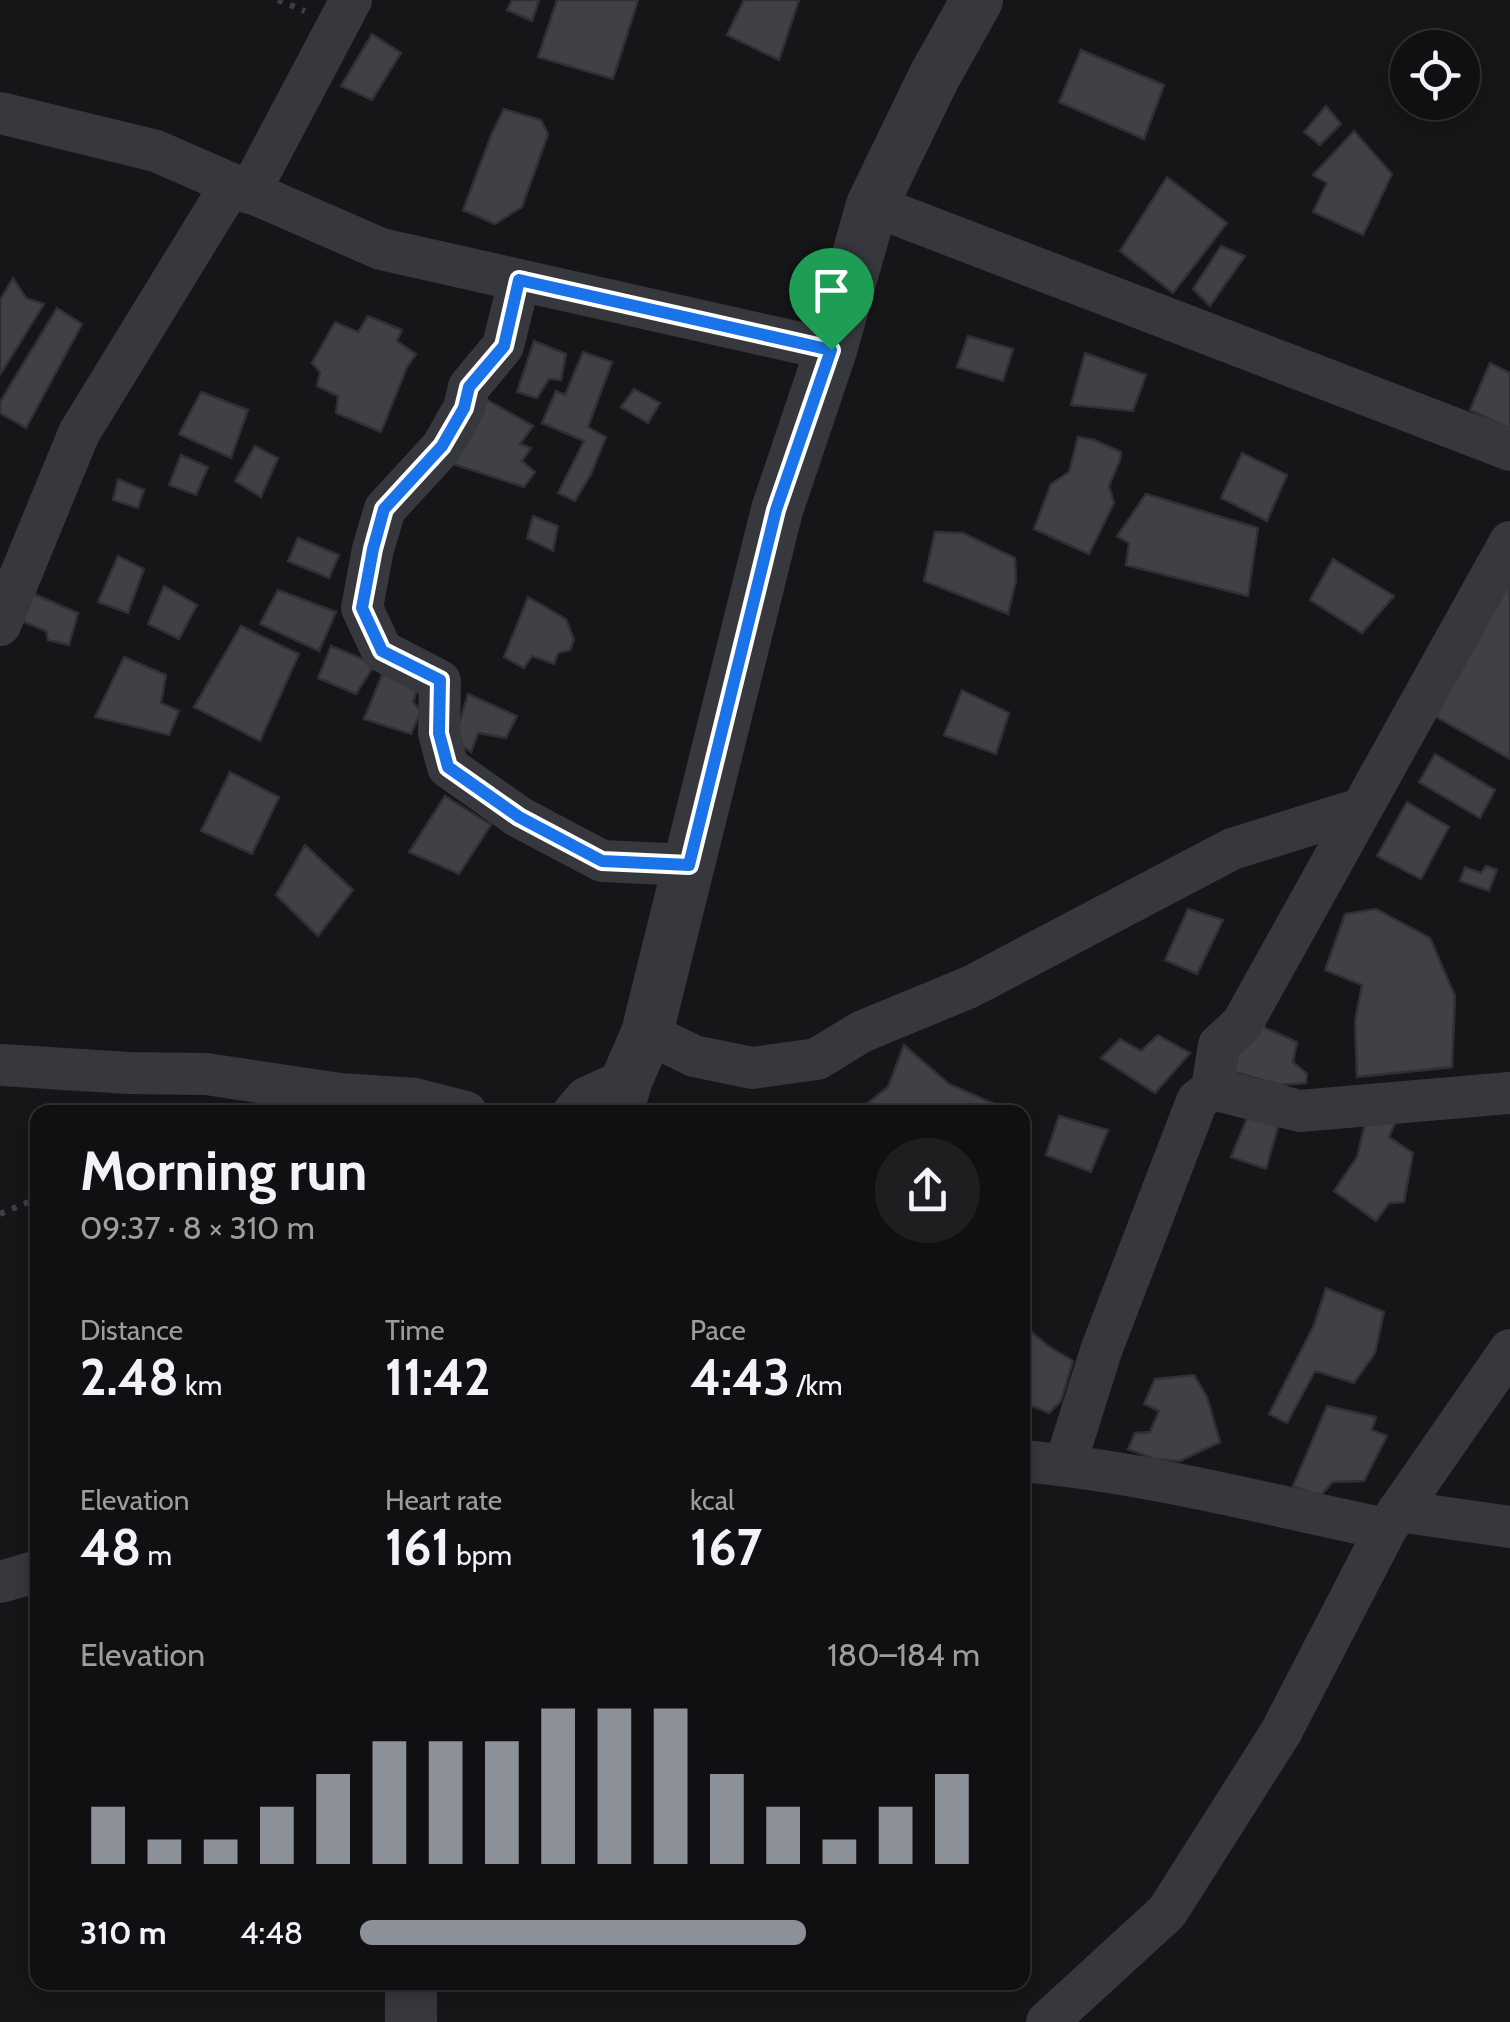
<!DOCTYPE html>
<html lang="en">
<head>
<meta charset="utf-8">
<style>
  body { margin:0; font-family:Cabin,sans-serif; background:#1e1e20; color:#f1f3f6; height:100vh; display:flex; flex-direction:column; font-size:38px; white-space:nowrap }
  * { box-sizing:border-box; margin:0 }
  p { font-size:32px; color:#9c9d9f }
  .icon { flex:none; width:55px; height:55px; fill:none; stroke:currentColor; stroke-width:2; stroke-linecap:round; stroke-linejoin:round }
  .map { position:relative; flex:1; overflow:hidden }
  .drawer { position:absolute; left:30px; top:1105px; width:1000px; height:885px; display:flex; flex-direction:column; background:#101012; border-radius:20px; box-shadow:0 5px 15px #0003,0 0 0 2px #303032 }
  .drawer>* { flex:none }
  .controls { position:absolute; left:1390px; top:30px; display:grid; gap:20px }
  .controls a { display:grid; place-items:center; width:90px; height:90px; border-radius:50%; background:#101012; box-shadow:0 5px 15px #0003,0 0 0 2px #303032; font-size:50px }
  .pin { position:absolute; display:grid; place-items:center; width:85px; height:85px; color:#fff; margin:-102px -42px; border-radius:50% 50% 50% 0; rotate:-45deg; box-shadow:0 0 10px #0007 }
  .pin .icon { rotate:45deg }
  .round { display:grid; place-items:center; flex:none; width:105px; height:105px; border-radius:52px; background:#1e1e20 }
  .head { display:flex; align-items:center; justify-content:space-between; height:170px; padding:0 50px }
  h1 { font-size:55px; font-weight:800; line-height:75px }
  .stats { display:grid; grid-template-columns:repeat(3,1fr); gap:15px; height:170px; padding:10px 50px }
  .stats div { display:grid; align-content:center }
  .stats b { font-size:50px; font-weight:800 }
  .stats small { font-size:28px; font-weight:400 }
  .stats p { font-size:28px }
  .chart { height:280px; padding:20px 50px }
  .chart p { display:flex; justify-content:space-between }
  .chart svg { width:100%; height:180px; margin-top:10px; stroke:#8c9099; stroke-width:6 }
  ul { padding:0 50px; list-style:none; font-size:32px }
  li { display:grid; grid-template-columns:160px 120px 1fr; align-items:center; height:75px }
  li i { height:25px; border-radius:12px; background:#8c9099 }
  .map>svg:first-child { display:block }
  .building { fill:#404145; stroke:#303034; stroke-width:2.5 }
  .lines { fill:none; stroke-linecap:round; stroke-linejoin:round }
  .path { stroke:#3d3f44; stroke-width:6; stroke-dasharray:5 8; stroke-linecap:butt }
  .minor { stroke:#37383d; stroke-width:42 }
  .tertiary { stroke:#37383d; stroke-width:52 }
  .route-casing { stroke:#fff; stroke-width:20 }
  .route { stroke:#1a73e8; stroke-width:12 }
</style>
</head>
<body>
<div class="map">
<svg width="1510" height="2022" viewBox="0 0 1510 2022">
  <rect width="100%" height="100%" fill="#161618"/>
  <!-- building -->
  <path class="building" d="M512,0H539L532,21L507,10Z
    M557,0H638L613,79L538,57Z
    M744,0H799L779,60L727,35Z
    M1439,31L1461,44L1459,48H1425Z
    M372,34L401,53L372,100L341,86Z
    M1081,50L1164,85L1144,139L1059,102Z
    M1326,106L1341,124L1320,145L1304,132Z
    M504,109L541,120L548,134L522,207L495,224L463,210L492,133Z
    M1354,131L1392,174L1363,235L1313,212L1327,183L1313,175Z
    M1167,177L1227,223L1173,293L1120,251Z
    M1221,246L1245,256L1210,306L1193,289Z
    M13,278L26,298L44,304L0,375V300Z
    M57,308L82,324L26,428L0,413V402Z
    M368,316L402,330L397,341L416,354L407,367L381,432L336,413L338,396L317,386L320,372L312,363L335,322L358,332Z
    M968,336L1013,349L1003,381L957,367Z
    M534,341L566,354L561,380L549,379L537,398L517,392Z
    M583,352L612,362L588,427L606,437L591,474L575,501L558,493L584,441L542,423L556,391L565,395Z
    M1085,353L1146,375L1133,411L1071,405Z
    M1490,363L1510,373V429L1470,410Z
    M634,389L660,403L648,423L621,407Z
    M201,392L248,410L231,458L179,434Z
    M482,397L533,426L520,444L531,448L522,461L535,472L524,487L450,463Z
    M1078,437L1094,440L1121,452L1120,460L1109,486L1114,503L1089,554L1034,529L1051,484L1069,472Z
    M255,446L278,458L261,497L235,481Z
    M1242,453L1287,475L1267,521L1221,498Z
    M181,455L208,467L196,495L169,485Z
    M118,479L144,490L138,508L113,500Z
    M1146,494L1258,528L1248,596L1126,565L1129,543L1117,536Z
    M533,516L558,526L553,551L527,538Z
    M935,532L963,533L1015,558L1016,581L1008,614L924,581Z
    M298,538L339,555L329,578L288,561Z
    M118,556L144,569L128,613L98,602Z
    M1333,559L1394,596L1362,633L1310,600Z
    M1510,576V759L1428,712Z
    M164,586L197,605L179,639L148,624Z
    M278,590L336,612L319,651L260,624Z
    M29,592L78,613L69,645L48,640L46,631L17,619Z
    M528,597L566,619L574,640L570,650L558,653L554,664L532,656L524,668L504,657Z
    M241,626L299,654L260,741L194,707Z
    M331,646L375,664L356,694L318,678Z
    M124,657L166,675L161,703L179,711L169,735L95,717Z
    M382,675L419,684L413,702L421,711L411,734L364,719Z
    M962,690L1009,713L996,754L944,735Z
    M468,694L517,716L506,738L478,733L471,752L454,740Z
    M1435,754L1495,790L1480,818L1419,782Z
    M230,772L279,797L252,854L201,831Z
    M445,796L491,825L459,874L409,852Z
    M1407,802L1449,827L1421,879L1377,856Z
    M305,845L353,890L318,936L276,895Z
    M1486,866L1497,870L1489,891L1460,881L1465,867L1481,873Z
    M1188,909L1223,920L1197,974L1165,960Z
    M1376,909L1430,938L1455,996L1452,1067L1357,1077L1355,1021L1362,985L1325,970L1345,914Z
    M1259,1025L1297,1042L1293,1062L1307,1074L1306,1083L1280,1085L1234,1072L1238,1054Z
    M1158,1035L1190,1053L1155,1093L1101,1058L1120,1039L1141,1051Z
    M904,1045L949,1084L997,1105V1112H861L865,1105L888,1087Z
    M1250,1111L1280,1120L1266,1169L1231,1157Z
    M1367,1115L1397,1119L1389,1137L1413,1153L1404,1202L1389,1203L1376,1221L1334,1191L1357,1157Z
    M1059,1116L1108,1130L1091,1172L1046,1155Z
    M1326,1288L1384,1312L1375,1353L1354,1383L1315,1371L1287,1423L1269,1414L1314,1325Z
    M1022,1324L1047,1345L1073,1361L1061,1401L1049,1413L1022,1402Z
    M1194,1375L1207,1397L1220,1442L1180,1461L1154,1459L1128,1449L1135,1433L1150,1432L1159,1411L1144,1404L1155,1379Z
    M1327,1406L1376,1417L1372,1430L1387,1436L1364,1481L1333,1482L1320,1496L1293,1486Z"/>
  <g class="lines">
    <!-- path -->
    <path class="path" d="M278,0L305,11
      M0,1214L38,1198"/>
    <!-- minor -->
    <path class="minor" d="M0,113L156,151L381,249L831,350
      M249,193L351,0
      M872,205L1510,450
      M519,281L503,346L469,387L464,408L442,447L385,509L373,549L362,608L382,651L440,681L439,733L448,767L519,817L602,861L689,865
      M0,625L79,433L231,185
      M647,1033L694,1056L752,1068L817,1059L861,1032L970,987L1232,849L1360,809
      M0,1065L129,1073L206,1074L340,1094L415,1099L466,1112
      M1212,1089L1300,1111L1510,1093
      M574,1112L586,1098L627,1079
      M1022,1461C1145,1472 1266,1504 1386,1529
      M1065,1465L1102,1348L1197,1101L1212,1089L1219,1045L1242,1024L1510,542
      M1398,1511L1510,1527
      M0,1582L38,1571
      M1047,2022L1167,1912L1281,1732L1386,1529L1510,1350"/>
    <!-- tertiary -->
    <path class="tertiary" d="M617,1112L627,1079L647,1033L777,510L831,350L872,205L934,77L977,0
      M411,1982V2022"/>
  </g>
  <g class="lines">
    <defs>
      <path id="route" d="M519,280L831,350L776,510L689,865L602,861L519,817L448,767L439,733L440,680L382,651L362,608L373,549L384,509L442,446L464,408L469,387L504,346Z"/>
    </defs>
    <!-- route casing -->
    <use href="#route" class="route-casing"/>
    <!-- route -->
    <use href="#route" class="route"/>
  </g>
</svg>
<div class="controls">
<a><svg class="icon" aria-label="locate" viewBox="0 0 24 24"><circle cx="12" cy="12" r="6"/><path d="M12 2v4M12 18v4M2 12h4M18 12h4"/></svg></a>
</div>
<div class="pin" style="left:831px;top:350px;background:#1e9e55"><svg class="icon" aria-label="arrive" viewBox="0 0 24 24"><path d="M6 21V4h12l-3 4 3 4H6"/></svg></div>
<section class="drawer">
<div class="head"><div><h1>Morning run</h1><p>09:37 · 8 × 310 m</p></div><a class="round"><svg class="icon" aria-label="share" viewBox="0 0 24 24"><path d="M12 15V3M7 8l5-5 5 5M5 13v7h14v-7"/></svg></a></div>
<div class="stats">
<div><p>Distance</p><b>2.48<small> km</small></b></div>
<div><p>Time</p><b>11:42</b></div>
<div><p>Pace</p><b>4:43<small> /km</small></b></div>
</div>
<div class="stats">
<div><p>Elevation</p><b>48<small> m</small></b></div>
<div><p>Heart rate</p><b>161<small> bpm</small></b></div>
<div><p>kcal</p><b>167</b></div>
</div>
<div class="chart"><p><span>Elevation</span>180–184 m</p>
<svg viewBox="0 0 160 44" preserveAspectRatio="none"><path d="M5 44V30M15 44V38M25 44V38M35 44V30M45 44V22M55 44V14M65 44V14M75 44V14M85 44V6M95 44V6M105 44V6M115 44V22M125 44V30M135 44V38M145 44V30M155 44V22"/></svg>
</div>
<ul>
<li><b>310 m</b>4:48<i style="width:72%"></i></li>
</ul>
</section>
</div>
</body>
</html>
